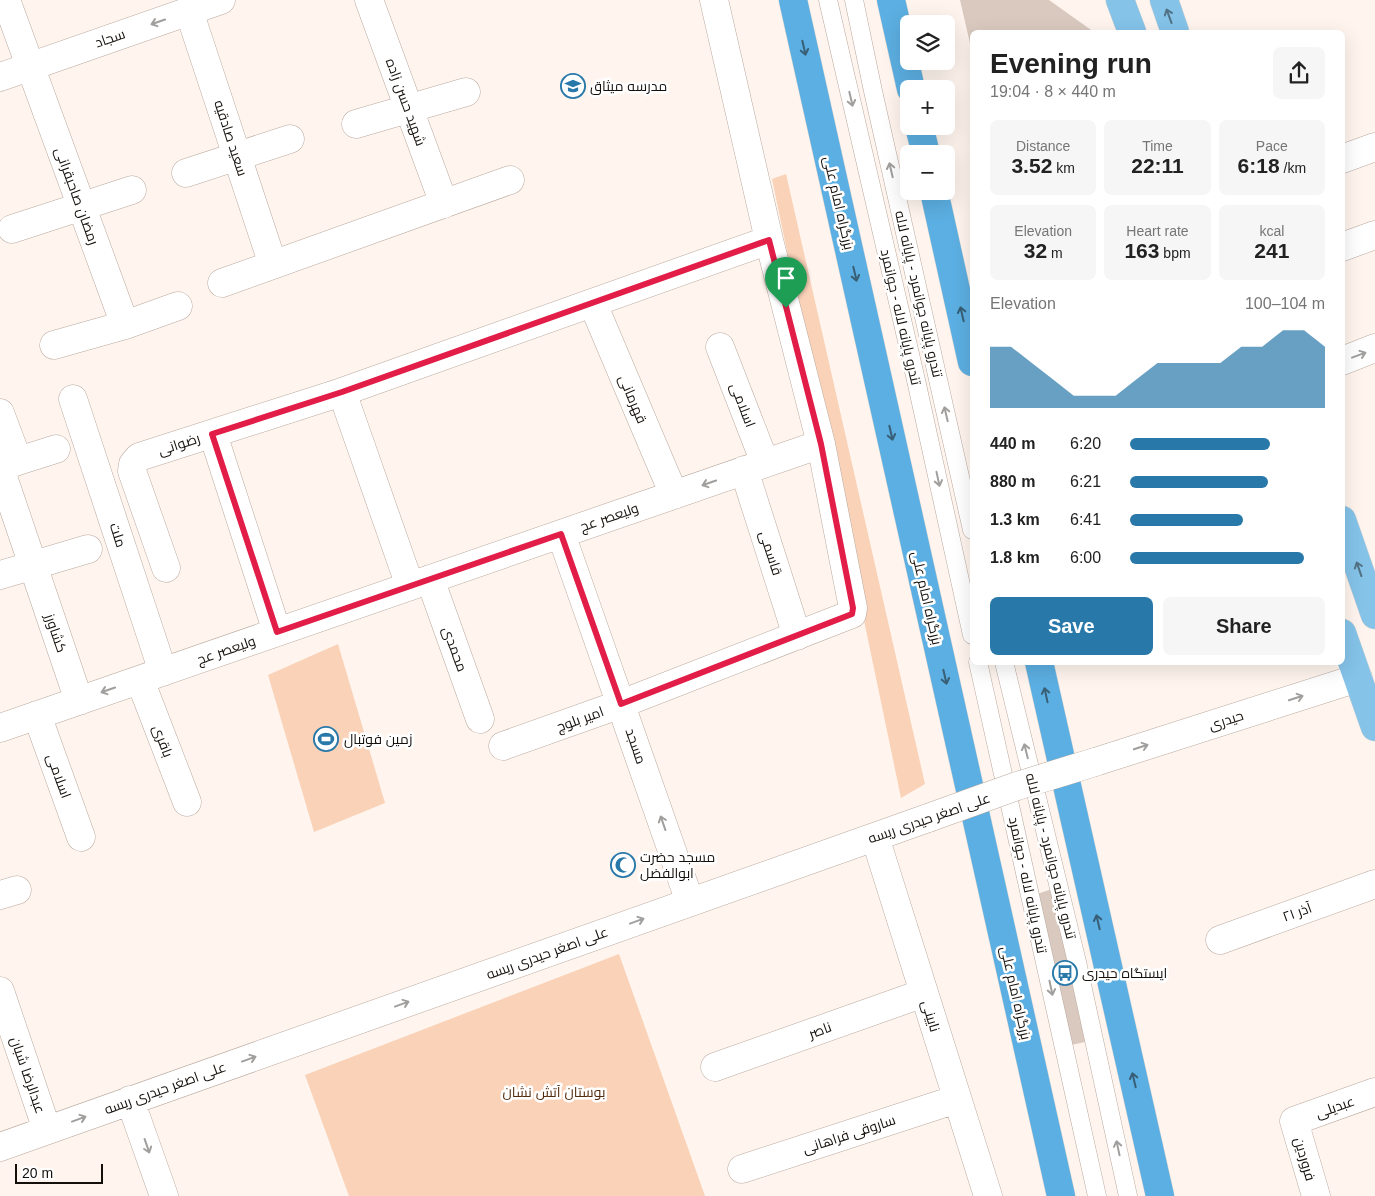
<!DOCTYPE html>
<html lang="en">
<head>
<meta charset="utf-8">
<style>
  body { margin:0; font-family:Helvetica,Cairo,sans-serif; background:#f6f6f6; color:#222; height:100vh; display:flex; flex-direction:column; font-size:19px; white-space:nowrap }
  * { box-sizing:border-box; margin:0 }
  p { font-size:16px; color:#767676 }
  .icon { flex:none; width:28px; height:28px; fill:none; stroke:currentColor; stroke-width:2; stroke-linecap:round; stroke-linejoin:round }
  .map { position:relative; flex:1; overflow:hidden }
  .details { position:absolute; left:970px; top:30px; width:375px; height:635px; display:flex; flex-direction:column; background:#fff; border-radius:8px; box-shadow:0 5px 20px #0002 }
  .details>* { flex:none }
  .controls { position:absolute; left:900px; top:15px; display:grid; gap:10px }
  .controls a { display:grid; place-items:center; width:55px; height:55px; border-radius:8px; background:#fff; box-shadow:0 5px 20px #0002; font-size:25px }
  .scale { position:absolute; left:15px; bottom:12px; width:88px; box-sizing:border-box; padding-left:5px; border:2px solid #140f0b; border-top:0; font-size:14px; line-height:18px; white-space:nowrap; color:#140f0b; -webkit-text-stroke:4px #fff; paint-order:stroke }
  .pin { position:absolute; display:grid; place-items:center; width:42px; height:42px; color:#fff; margin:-51px -21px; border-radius:50% 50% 50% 0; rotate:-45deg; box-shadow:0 0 5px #0007 }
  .pin .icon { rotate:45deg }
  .round { display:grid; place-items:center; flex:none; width:52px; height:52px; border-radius:8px; background:#f6f6f6 }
  .head { display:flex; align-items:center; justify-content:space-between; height:85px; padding:0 20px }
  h1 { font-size:28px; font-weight:800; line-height:38px }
  .figures { display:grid; grid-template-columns:repeat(3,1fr); gap:8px; height:85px; padding:5px 20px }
  .figures div { display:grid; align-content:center; border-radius:8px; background:#f6f6f6; text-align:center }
  .figures b { font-size:21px; font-weight:800 }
  .figures small { font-size:14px; font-weight:400 }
  .figures p { font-size:14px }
  .chart { height:140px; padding:10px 20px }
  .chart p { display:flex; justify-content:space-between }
  .chart svg { width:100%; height:90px; margin-top:5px; fill:#2879aa; opacity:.7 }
  .primary-button { display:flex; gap:10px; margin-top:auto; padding:10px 20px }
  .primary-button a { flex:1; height:58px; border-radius:8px; background:#2879aa; color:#fff; font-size:20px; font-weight:800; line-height:58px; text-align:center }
  .primary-button a+a { background:#f6f6f6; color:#222 }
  ul { padding:0 20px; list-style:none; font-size:16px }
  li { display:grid; grid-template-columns:80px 60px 1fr; align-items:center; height:38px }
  li i { height:12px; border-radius:6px; background:#2879aa }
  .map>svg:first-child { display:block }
  .green { fill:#f9d2b8 }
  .building { fill:#d9c9be }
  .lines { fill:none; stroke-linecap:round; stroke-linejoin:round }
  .service-casing { stroke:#b9a99f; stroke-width:19 }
  .minor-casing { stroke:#b9a99f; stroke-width:29 }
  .primary-casing { stroke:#d5d4d3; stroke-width:29 }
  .trunk-casing { stroke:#d5d4d3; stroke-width:29 }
  .service { stroke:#fff; stroke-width:18 }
  .minor { stroke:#fff; stroke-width:28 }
  .primary { stroke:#85c3e9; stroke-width:28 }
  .trunk { stroke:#5cafe2; stroke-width:28 }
  .minor-bridge-casing { stroke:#b9a99f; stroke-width:29; stroke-linecap:butt }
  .minor-bridge { stroke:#fff; stroke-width:28 }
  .oneway { stroke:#527285 }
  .oneway2 { stroke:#a19f9d }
  .oneway3 { stroke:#385f76 }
  .route-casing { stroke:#fff; stroke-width:10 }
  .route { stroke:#e11d48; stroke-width:6 }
  .labels { text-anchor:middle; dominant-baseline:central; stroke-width:5; stroke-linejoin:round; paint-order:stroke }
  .street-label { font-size:14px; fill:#140f0b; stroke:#fff }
  .poi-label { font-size:14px; fill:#140f0b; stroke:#fff; text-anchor:start }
  .park-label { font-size:14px; fill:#522c0e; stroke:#fff }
</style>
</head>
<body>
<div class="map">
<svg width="1375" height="1196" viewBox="0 0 1375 1196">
  <rect width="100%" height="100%" fill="#fff5ee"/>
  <!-- green -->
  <path class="green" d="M786,174L925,784L901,798L772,179Z
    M338,644L385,803L314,832L268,675Z
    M619,954L705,1196H349L305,1075Z"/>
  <!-- building -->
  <path class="building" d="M960,0H1049L1094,32H972V52Z
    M1052,889L1085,1042L1071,1045L1037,894Z"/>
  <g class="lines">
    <defs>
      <path id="service" d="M828,0L916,380L972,635
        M854,0L873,91L972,530
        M978,662L1097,1196
        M1004,662L1077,962L1128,1196"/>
      <path id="minor" d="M6,0L125,325
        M369,0L444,204
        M189,11L273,265
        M0,77L221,0
        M356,124L466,92
        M1342,159L1375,147
        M186,173L290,139
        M12,229L132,190
        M1342,247L1375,235
        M222,283L510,180
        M593,304L674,495
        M54,345L125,325L178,306
        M720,347L765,463
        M1342,361L1375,348
        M342,392L410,586
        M73,399L163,672
        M0,413L18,461L0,467
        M213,434L277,632
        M18,461L56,449
        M0,468L79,701
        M744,470L797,636
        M561,534L690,902
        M166,568L132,471L133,464L139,457L342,392L769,240
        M0,575L88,549
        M430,579L480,719
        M140,680L187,802
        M37,715L81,837
        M0,728L821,444
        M503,746L621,704L852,614L853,608L821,444L769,240L714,0
        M1095,762L1358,678
        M875,837L988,1196
        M0,895L17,890
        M1220,940L1375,884
        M0,991L47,1130
        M715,1067L924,993
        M130,1100L164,1196
        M0,1147L928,818
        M742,1169L957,1099
        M1316,1196L1294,1121L1375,1092"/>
      <path id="primary" d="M1120,0L1132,32
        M1164,0L1175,32
        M1342,520L1375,615
        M1342,633L1375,727"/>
      <path id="trunk" d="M793,0L1061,1196
        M891,0L911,89
        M919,126L926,154
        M934,191L972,362
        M1039,662L1160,1196"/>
    </defs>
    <!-- service casing -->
    <use href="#service" class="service-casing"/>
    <!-- minor casing -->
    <use href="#minor" class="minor-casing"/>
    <!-- primary casing -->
    <use href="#primary" class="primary-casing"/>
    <!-- trunk casing -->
    <use href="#trunk" class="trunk-casing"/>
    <!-- service -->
    <use href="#service" class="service"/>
    <!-- minor -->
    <use href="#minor" class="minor"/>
    <!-- primary -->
    <use href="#primary" class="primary"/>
    <!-- trunk -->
    <use href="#trunk" class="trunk"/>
    <defs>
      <path id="minor-bridge" d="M928,818L1017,786L1095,762"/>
    </defs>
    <!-- minor-bridge casing -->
    <use href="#minor-bridge" class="minor-bridge-casing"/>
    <!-- minor-bridge -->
    <use href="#minor-bridge" class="minor-bridge"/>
  </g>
  <!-- one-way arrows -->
  <defs><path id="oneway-shaft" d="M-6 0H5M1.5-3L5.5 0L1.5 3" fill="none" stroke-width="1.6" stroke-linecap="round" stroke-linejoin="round" transform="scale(1.25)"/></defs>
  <g class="oneway">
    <use href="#oneway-shaft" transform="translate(1169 16) rotate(-110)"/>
    <use href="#oneway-shaft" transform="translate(1359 569) rotate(-109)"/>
  </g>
  <g class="oneway2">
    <use href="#oneway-shaft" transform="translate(158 22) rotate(161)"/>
    <use href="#oneway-shaft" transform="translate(851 99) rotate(77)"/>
    <use href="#oneway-shaft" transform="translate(891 170) rotate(-103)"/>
    <use href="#oneway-shaft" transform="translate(1359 355) rotate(-20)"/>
    <use href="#oneway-shaft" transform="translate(946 414) rotate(-103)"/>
    <use href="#oneway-shaft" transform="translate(938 479) rotate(78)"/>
    <use href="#oneway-shaft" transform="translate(709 483) rotate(161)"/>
    <use href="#oneway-shaft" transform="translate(108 690) rotate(161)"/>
    <use href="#oneway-shaft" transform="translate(1296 698) rotate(-18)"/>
    <use href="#oneway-shaft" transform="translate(1141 747) rotate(-18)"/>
    <use href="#oneway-shaft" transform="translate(1026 751) rotate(-104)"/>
    <use href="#oneway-shaft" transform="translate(663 823) rotate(-109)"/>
    <use href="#oneway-shaft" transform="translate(637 921) rotate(-20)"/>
    <use href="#oneway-shaft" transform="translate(1051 988) rotate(78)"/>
    <use href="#oneway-shaft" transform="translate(402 1004) rotate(-20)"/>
    <use href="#oneway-shaft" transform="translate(249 1059) rotate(-20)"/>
    <use href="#oneway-shaft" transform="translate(79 1119) rotate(-20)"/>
    <use href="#oneway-shaft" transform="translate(147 1146) rotate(71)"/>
    <use href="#oneway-shaft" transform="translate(1118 1148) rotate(-102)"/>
  </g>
  <g class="oneway3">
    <use href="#oneway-shaft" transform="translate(804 48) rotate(77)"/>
    <use href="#oneway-shaft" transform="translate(855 274) rotate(77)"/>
    <use href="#oneway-shaft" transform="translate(962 314) rotate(-103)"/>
    <use href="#oneway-shaft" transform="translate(891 433) rotate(77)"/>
    <use href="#oneway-shaft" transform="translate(945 677) rotate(77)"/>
    <use href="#oneway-shaft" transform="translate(1046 695) rotate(-102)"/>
    <use href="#oneway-shaft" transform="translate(1098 922) rotate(-103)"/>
    <use href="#oneway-shaft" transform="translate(1134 1080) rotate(-103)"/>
  </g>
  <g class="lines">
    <defs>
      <path id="route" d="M769,240L821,444L853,608L852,614L621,704L561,534L277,632L212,434L342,392Z"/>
    </defs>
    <!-- route casing -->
    <use href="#route" class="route-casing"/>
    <!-- route -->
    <use href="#route" class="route"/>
  </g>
  <!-- icons -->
  <defs>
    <symbol id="school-ring" viewBox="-11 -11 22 22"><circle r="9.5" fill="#fff" stroke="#2879aa" stroke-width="1.5"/><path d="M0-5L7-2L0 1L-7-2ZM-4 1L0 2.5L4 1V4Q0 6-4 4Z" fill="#2879aa"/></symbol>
    <symbol id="stadium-ring" viewBox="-11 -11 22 22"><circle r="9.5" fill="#fff" stroke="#2879aa" stroke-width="1.5"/><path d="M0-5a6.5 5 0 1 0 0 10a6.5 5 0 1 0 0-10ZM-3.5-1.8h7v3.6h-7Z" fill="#2879aa"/></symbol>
    <symbol id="mosque-ring" viewBox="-11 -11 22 22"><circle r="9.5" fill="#fff" stroke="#2879aa" stroke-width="1.5"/><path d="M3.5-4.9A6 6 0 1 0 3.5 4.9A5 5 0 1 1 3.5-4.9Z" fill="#2879aa"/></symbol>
    <symbol id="bus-ring" viewBox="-11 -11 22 22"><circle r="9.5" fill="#fff" stroke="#2879aa" stroke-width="1.5"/><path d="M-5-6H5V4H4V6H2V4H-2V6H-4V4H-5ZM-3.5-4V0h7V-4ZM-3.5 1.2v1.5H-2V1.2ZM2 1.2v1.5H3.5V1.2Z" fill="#2879aa"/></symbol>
  </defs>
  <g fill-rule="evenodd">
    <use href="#school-ring" x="559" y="72" width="28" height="28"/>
    <use href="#stadium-ring" x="312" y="725" width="28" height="28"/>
    <use href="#mosque-ring" x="609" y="851" width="28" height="28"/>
    <use href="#bus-ring" x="1051" y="959" width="28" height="28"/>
  </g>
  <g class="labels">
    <!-- street labels -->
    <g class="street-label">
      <text transform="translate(110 38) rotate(-19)">سجاد</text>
      <text transform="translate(406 102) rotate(70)">شهید حسن زاده</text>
      <text transform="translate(231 138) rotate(72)">سعید صادقیه</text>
      <text transform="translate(77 196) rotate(70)">رمضان صاحبقرانی</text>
      <text transform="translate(839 203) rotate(77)">بزرگراه امام علی</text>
      <text transform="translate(919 294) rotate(77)">تندرو پایانه جوانمرد - پایانه لاله</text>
      <text transform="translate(901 317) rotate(77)">تندرو پایانه لاله - جوانمرد</text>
      <text transform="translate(633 399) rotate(67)">قهرمانی</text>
      <text transform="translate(743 405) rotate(69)">اسلامی</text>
      <text transform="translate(179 444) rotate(-18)">رضوانی</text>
      <text transform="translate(609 517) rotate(-19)">ولیعصر عج</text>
      <text transform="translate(118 535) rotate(72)">ملت</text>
      <text transform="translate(771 553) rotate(72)">قاسمی</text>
      <text transform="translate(927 598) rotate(77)">بزرگراه امام علی</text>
      <text transform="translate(56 633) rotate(71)">کشاورز</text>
      <text transform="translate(455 649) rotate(70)">محمدی</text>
      <text transform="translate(226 650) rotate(-19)">ولیعصر عج</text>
      <text transform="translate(580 719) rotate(-20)">امیر بلوچ</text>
      <text transform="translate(1226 720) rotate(-18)">حیدری</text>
      <text transform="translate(163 741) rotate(69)">باقری</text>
      <text transform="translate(636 746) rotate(71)">مسجد</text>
      <text transform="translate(59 776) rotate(70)">اسلامی</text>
      <text transform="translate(929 818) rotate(-19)">علی اصغر حیدری ریسه</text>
      <text transform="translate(1051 856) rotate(76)">تندرو پایانه جوانمرد - پایانه لاله</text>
      <text transform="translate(1028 885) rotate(78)">تندرو پایانه لاله - جوانمرد</text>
      <text transform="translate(1297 912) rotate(-20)">آذر ۲۱</text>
      <text transform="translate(547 953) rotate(-20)">علی اصغر حیدری ریسه</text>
      <text transform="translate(1016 993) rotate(77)">بزرگراه امام علی</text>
      <text transform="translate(931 1016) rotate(73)">نایینی</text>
      <text transform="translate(820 1030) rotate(-20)">ناصر</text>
      <text transform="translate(28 1075) rotate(71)">عبدالرضا شبان</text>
      <text transform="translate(165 1088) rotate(-20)">علی اصغر حیدری ریسه</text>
      <text transform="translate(1335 1107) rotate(-20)">عبدیلی</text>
      <text transform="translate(849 1134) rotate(-18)">ساروقی فراهانی</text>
      <text transform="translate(1305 1159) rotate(74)">فروردین</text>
    </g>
    <!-- poi labels -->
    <g class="poi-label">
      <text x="590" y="86">مدرسه میثاق</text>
      <text x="344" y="739">زمین فوتبال</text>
      <text x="640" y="857">مسجد حضرت<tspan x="640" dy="16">ابوالفضل</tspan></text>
      <text x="1082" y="973">ایستگاه حیدری</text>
    </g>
    <!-- park labels -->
    <g class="park-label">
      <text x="554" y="1092">بوستان آتش نشان</text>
    </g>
  </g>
</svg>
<div class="controls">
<a><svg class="icon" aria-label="layers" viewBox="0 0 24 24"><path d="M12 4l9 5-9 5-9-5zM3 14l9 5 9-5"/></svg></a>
<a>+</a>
<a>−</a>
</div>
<div class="scale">20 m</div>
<div class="pin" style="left:786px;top:308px;background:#1e9e55"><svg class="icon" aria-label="arrive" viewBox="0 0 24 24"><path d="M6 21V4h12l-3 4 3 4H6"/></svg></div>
<section class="details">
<div class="head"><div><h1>Evening run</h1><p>19:04 · 8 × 440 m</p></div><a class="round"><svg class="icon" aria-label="share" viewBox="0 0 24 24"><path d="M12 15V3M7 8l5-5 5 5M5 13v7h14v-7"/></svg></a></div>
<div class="figures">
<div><p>Distance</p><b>3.52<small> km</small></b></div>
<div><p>Time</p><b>22:11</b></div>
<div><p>Pace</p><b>6:18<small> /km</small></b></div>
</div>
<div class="figures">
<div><p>Elevation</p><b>32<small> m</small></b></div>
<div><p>Heart rate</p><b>163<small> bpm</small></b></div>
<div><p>kcal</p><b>241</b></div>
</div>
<div class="chart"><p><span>Elevation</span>100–104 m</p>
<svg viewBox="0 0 160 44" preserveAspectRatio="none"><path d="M0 44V14L10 14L20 22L30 30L40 38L50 38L60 38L70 30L80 22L90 22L100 22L110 22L120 14L130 14L140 6L150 6L160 14V44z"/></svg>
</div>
<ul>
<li><b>440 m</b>6:20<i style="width:72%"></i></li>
<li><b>880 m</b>6:21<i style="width:71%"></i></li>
<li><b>1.3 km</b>6:41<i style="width:58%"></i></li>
<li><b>1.8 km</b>6:00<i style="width:89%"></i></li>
</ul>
<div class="primary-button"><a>Save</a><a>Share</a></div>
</section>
</div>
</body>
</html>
